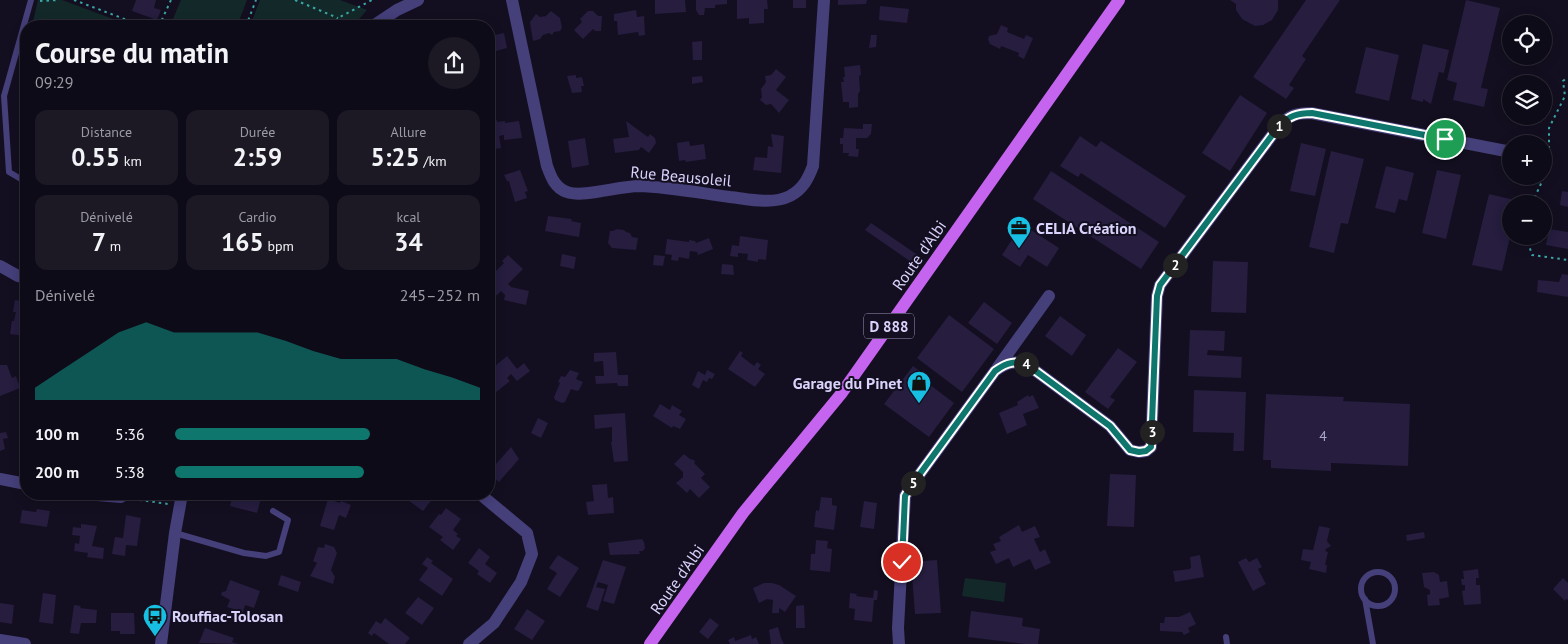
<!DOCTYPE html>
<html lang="fr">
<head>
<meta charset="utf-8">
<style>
  body { margin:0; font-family:"PT Sans",sans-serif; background:#1c1925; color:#f1f3f6; height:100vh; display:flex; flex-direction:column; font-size:19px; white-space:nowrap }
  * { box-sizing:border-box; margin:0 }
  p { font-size:16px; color:#9b9ba2 }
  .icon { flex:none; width:28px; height:28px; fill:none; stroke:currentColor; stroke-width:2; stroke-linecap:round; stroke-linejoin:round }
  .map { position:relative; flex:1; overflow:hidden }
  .side { position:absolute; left:20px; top:20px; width:475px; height:480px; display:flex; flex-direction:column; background:#0e0b18; border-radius:20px; box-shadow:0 2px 12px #0003,0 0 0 1px #2e2b37 }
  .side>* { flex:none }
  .buttons { position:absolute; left:1502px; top:15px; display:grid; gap:10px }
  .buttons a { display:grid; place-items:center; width:50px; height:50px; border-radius:50%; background:#0e0b18; box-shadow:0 2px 12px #0003,0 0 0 1px #2e2b37; font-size:25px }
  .pin { position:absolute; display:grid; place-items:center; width:42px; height:42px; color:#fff; margin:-21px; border:2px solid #fff; border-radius:50%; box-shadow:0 1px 5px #0007 }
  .km { position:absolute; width:25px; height:25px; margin:-12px; border-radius:50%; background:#222; color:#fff; font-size:14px; line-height:25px; text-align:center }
  .round { display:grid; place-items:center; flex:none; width:52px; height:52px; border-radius:26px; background:#1c1925 }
  .head { display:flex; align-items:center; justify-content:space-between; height:85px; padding:0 15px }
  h1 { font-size:28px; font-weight:700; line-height:38px }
  .stats { display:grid; grid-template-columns:repeat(3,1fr); gap:8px; height:85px; padding:5px 15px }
  .stats div { display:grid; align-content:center; border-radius:12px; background:#1c1925; text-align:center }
  .stats b { font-size:25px; font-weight:700 }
  .stats small { font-size:14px; font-weight:400 }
  .stats p { font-size:14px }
  .chart { height:140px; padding:10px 15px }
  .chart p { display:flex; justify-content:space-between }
  .chart svg { width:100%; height:90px; margin-top:5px; fill:#0f766e; opacity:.7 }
  ul { padding:0 15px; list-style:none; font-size:16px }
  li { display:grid; grid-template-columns:80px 60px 1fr; align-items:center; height:38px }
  li i { height:12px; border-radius:6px; background:#0f766e }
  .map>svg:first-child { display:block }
  .green { fill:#132929 }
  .building { fill:#261d3f }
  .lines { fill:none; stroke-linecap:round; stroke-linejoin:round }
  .path { stroke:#3aa6a7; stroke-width:2; stroke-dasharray:2.5 4; stroke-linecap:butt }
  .lane { stroke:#453f7a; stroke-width:6 }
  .street { stroke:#453f7a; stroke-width:12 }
  .primary { stroke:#c565ef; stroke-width:12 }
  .route-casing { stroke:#fff; stroke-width:10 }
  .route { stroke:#0f766e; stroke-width:6 }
  .labels { text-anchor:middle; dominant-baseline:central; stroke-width:4; stroke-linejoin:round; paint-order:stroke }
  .number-label { font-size:14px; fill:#ada6cc }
  .shield { fill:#130f20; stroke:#9e98b9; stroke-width:1 }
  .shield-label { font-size:15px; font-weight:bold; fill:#dad3fb }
  .street-label { font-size:16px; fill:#dad3fb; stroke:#130f20 }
  .poi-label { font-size:16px; font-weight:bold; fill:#dad3fb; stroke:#130f20; text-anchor:start }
</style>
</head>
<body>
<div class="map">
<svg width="1568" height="644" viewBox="0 0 1568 644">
  <rect width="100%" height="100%" fill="#130f20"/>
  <!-- green -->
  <path class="green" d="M38,0H62L132,26H32Z
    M181,0H247L237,26H170Z
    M260,0H340L367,10L353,26H250Z
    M26,55V169L19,166L21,79Z
    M965,578L1006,583L1004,602L962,596Z"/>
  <!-- building -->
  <path class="building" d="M136,0H156L154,8L161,10L157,20L132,11Z
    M655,0H685L686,12L655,14Z
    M696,0H727V4L715,5V8H705L704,15H699L696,10Z
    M737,0H767L768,9H764V23L749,24V18L737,19Z
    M793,0H806V8H793Z
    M838,0H867L866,4L838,5Z
    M1230,0H1278V10L1272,20L1263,25L1255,26L1242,19L1236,10V4Z
    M1306,0H1340L1302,56L1306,59L1289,85L1294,88L1286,99L1253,77Z
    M1466,0L1500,8L1481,88L1488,89L1484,107L1453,100L1457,83L1447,80Z
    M880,6L909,9L907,23L879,20Z
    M636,10L637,17L644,16L645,35L639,36L638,32L618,35L617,21H614V14Z
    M551,11L560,18L562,28L560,31L554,32L552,35L549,33L543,35L540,39L533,41L530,22L536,14L540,17L546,16Z
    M588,11H593L598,16H602L601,31H595L593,29L583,39L574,30L582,22L580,19Z
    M1001,25L1008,28L1007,32L1024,39L1026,35L1033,38L1024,59L1018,56L1019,53L1001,46L1000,49L990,44L988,39L989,36L997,34Z
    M504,33L507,48L489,53V39L491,38V36Z
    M871,35H877L876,47L869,48Z
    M702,41V60H693L692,42Z
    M1423,44L1449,50L1444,73L1439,72L1431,104L1423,99V102L1411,99Z
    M1366,47L1399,55L1389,101L1355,93Z
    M860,65L861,75L859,76L860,91L858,94V107L849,108V102H843L841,82H844L843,77H845L844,67Z
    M776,69L786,77L776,90L789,100L779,113L771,104L766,105L760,100L762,97L761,89L766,82L765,76L771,75Z
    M576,75V78L582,77L584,86H581L582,92L572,93L567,76Z
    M702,76L703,82L692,84V77Z
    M1240,95L1267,113L1230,171L1202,153Z
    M497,120V122L505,121V123L519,121L522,138L504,140V135L499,136L501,148L489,150V137L491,136L489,121Z
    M626,121L648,137L650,134L655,138L656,143L649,153L641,147L639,150L615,153L613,139L629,137Z
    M863,124H872L871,134L867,138H856V149H859L858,157L848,156L849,153H843V144H840V138H843L844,128L863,129Z
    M771,134L784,136L781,173L753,170L755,157L767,158L768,146L773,147Z
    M1080,136L1096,147L1101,141L1186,196L1165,228L1081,173L1078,177L1060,166Z
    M585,138L589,165L572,168L568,141Z
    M689,141L690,146L704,144L706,159L686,162L685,160L679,161L677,143Z
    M1301,143L1326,149L1315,196L1290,191Z
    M1331,151L1364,159L1348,224L1341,223L1334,253L1309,247Z
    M1386,166L1414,173L1407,201L1399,199L1395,213L1375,208Z
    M520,170L528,191L525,192L527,198L515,202L509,181H507L504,175Z
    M1437,170L1461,175L1446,239L1422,233Z
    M1051,171L1159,242L1141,269L1033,199Z
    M1562,191L1568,192V207L1560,205Z
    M1489,194L1519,201L1518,204H1511V233L1502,271L1472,265Z
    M548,216L572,219L571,221L581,223L579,237L545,231Z
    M871,223L919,256L914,264L865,230Z
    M1022,224L1059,248L1047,267L1028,255L1020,267L1002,255Z
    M617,229L624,230L626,232L630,233L632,237L638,238L636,250L612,248L608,243L610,231H613Z
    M1549,229L1568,232V249L1546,245Z
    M740,236L768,240L766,260L758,259V262L747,260L748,254L738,253V257L730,256L732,245L739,246Z
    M709,238L713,249L698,255L697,252L690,251L689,259L679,257L678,261L671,260L672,255L665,254L667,239L689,242V240L695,241L696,243Z
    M562,254L576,257L574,269L560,266Z
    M508,255L523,269L508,284L511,287L529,291L526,305L504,300L505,295L501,291L497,295L491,297L489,294V278L504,263L502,261Z
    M654,255L665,256L663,266L653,265Z
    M1213,261L1248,262L1246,313L1211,312Z
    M722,264L733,265L734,275L721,274Z
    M1562,274L1568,275V297L1537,292L1538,280L1559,282Z
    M15,300L26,302V336L10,334L12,321H14L16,312H13Z
    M984,302L1012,323L997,344L968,323Z
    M949,315L994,349L962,392L917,358Z
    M1060,316L1086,335L1072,356L1045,336Z
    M1190,330L1225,331L1224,351L1208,350L1207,355L1242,357L1241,378L1188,376Z
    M1118,348L1137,362L1110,397L1115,400L1108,409L1085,392Z
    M740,351L743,353L741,356L754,366L757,362L761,365L758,369L765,374L755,387L728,369Z
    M616,352L618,375H628V386H618L617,383L596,384L595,376H604L603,361L594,362V353Z
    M507,356L517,369L524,363L530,371L517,381L511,374L507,378L510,381L495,393V412L489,413V371Z
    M0,365H7L12,378L16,376L20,388L0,396Z
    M913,366L924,374L921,378L954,403L929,437L884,404Z
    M570,370L579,373L576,379L583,382L579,390L577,391L571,389L565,402L562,403L555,400L554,397L560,383L558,382L561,376L565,377Z
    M707,370L715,374L712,379L709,378L707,382L703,380L699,389L692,385L698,371L705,375Z
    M1194,390L1246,392L1244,451H1233L1234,433L1193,432Z
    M1266,394L1344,397L1343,401L1410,404L1408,466L1331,463V471L1271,468V460H1263Z
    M1028,395L1029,397L1033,395L1039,408L1023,414L1027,425L1007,434L999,413L1018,405L1017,402Z
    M660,404L670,410L672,405L682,411L679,415L686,419L680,429L673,426L672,428L653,416Z
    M625,413L628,461L614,462L611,442H612V427L595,429L594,415Z
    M538,418L548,423L541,438L531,433Z
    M6,432L8,438L3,439L5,449L0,451V433Z
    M511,447L519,459L499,482L489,473V458L496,464Z
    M684,454L690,459L694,460L695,462L694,463L705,474L701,478L710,487L699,498L690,489L687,493L676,483L683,477V472L674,464Z
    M1110,474L1136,475L1134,527L1107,526Z
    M607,484L608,498L613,497L614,513L588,515L586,502L594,501L592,485Z
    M233,494L262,495L257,513L230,506Z
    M402,494H429L434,497L423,511L401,495Z
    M821,497L832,498V505L837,506L834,530L814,527L816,510L819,511Z
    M328,499L340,503L341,501L351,505L346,518L339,515L334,530L320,526Z
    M864,501L877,503L874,529L860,527Z
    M446,508L461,519L453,530L458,534L456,536L461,539L453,550L440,540L443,537L429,527L439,514L441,515Z
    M37,509L50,511L47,527L20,523L22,510L36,512Z
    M126,515L141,518L137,546L126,545L125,556L112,554L115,537L123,538Z
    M81,524L97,526L92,546L104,548L103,559L87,557L88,553L74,551L75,543L79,544L80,536L72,535L73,527L81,528Z
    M1019,525L1022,532L1035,526L1040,537L1034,539L1040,552L1045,549L1051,563L1035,570L1030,559L1013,567L1009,558L996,564L990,552L996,550L993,544L1001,541L999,537Z
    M1319,526L1330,528L1327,541L1331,546L1326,549L1325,551L1328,552L1325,565H1327L1326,573L1309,569L1311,562L1301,560L1303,549L1313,550Z
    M1424,532L1425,538L1407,541L1406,535Z
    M642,539L644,542L645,548L643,551H639L640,554L610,555L608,543Z
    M816,540L828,541L827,548L832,549L830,572L810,570L811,554H815Z
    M325,544L334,547L337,553L331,570L335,577L333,584L310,576L317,563L313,561L318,547L324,548Z
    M479,548L490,557L485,564L497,573L490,583L477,574L479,571L468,563Z
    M558,555L579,568L560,597L547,589L557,573L549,568Z
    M1200,555L1204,577L1175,582L1173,571L1190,569L1191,567L1190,557Z
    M427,557L433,561L431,563L453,579L442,596L419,580L428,568L422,564Z
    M1246,558L1249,562L1257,558L1262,567L1258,569L1266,584L1253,591L1238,562Z
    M603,560L626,567L614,604L603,601L608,585L598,582L596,587L605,589L598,611L586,607Z
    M937,560L941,613L915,614L911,562Z
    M1478,569L1479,578H1476V585H1480L1481,604L1464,605L1462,591L1465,590V585H1462L1461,579H1464L1463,571Z
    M1434,572L1439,575L1440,582L1447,581L1449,597L1439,599L1440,605L1428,606L1427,595L1430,594V590L1424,587L1422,573Z
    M281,575L301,582L298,592L278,585Z
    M1563,578L1568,583V600L1566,599L1565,601L1553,589Z
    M230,580L260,591L254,608L245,605L243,612L227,607L230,600L221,595L222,592L226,591Z
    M764,583H772L779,585L796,596L785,612L779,608V613H772L773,600L767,599L759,603L753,588Z
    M874,590L878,591L877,600H874L872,622L854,620L855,609L849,608L850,593L857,594L856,596L873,598Z
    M43,593L56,595L53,624L39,622Z
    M418,597L434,608L422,625L405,613Z
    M0,603L14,605L12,624L0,622Z
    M74,605L81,606L80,608L97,610L96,623H81L79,634L70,633Z
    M804,605L805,628H796V606Z
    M527,609L545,621L532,640L514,629Z
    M971,611L1023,618L1022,626L1040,629L1038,644H1025L968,637Z
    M1190,612L1196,624L1188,628L1190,632L1184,635L1182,632L1160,631V623H1164L1165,617H1179Z
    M111,613H134L135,634H120V631H111Z
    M385,618L410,638L405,644H389L374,633L372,636L368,633L376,621L381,624Z
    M710,618L719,625L708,639L699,632Z
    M778,627L781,638L784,644H771L769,630Z
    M205,628L234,638L232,642L239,644L199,643Z
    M751,635L752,639L756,637L759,644H730L728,640L734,637L735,641Z"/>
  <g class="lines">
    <!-- path -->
    <path class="path" d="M74,0L143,26
      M295,0L338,18
      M40,1L58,0
      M159,26L171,0
      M246,26L256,0
      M332,26L338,18L372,0
      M1534,204V199L1549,166V128L1565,96L1563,81L1568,77
      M1528,236L1527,239L1532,255L1568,260
      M133,499L168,504"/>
    <!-- lane -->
    <path class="lane" d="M26,182L9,172L4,96L31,0
      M175,533L244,553L266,556L279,552L288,520L273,511
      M1361 589a17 17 0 1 1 34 0a17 17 0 1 1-34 0Z
      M1365,599L1373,644
      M1226,637L1227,644"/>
    <!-- street -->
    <path class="street" d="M512,0L547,166C551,177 555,188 567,192C583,198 619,186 639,186C669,187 700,193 730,197C749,199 772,205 790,196C803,189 808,179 813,166L824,0
      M373,26L397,10L418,0
      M0,266L18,276L26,278
      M998,367L1049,296
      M0,479L26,484
      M85,494L121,497
      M0,640L25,644
      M161,644L175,533L182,494
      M469,644L494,623L521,582L532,554L527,533L480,494
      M899,644L898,628L905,496L911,486L995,371C1007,362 1016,360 1029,366L1110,426L1130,450L1139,452L1146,451L1151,447L1157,296L1160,285L1279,126C1289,115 1297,113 1311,113L1511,152"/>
    <!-- primary -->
    <path class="primary" d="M650,644L743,513L841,394L1119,0"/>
  </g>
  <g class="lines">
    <defs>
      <path id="route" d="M902,562L905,496L911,486L995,371C1007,362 1016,360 1029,366L1110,426L1130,450L1139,452L1146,451L1151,447L1157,296L1160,285L1279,126C1289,116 1297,113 1312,113L1445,139"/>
    </defs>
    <!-- route casing -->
    <use href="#route" class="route-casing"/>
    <!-- route -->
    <use href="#route" class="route"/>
  </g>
  <!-- icons -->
  <defs>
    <symbol id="office-pin" viewBox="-11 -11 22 30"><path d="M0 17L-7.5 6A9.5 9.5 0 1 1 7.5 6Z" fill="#17c0e2" stroke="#130f20"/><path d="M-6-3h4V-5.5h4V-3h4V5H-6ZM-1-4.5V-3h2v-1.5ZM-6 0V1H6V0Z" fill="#111"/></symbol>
    <symbol id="shop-pin" viewBox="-11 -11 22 30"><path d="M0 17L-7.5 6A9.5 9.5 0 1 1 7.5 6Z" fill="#17c0e2" stroke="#130f20"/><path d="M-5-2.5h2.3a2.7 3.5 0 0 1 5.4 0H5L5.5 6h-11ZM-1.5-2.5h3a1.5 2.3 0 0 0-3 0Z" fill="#111"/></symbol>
    <symbol id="bus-pin" viewBox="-11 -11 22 30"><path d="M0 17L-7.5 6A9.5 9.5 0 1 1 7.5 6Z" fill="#17c0e2" stroke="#130f20"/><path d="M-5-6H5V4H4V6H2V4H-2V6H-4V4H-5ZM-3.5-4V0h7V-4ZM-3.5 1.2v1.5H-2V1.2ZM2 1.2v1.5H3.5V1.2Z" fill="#111"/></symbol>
  </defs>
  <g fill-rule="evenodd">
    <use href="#office-pin" x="1005" y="214" width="28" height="38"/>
    <use href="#shop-pin" x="905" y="369" width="28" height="38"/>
    <use href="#bus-pin" x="141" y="602" width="28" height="38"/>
  </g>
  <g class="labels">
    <!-- number labels -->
    <g class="number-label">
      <text x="1323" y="436">4</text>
    </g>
    <!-- shield labels -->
    <rect class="shield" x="864" y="313.5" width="50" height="25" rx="4"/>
    <g class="shield-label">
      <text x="889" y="326">D 888</text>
    </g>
    <!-- street labels -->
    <g class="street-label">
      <text transform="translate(681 176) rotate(5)">Rue Beausoleil</text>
      <text transform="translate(919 255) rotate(-55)">Route d'Albi</text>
      <text transform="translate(677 579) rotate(-55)">Route d'Albi</text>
    </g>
    <!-- poi labels -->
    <g class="poi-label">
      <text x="1036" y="228">CELIA Création</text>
      <text x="902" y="383" text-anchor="end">Garage du Pinet</text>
      <text x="172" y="616">Rouffiac-Tolosan</text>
    </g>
  </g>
</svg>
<div class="buttons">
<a><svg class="icon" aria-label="locate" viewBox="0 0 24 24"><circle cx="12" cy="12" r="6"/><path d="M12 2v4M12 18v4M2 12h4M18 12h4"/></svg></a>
<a><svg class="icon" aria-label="layers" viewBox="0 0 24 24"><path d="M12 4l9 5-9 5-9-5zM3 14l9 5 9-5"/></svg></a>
<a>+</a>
<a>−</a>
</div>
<div class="pin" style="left:1445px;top:139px;background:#1e9e55"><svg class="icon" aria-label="arrive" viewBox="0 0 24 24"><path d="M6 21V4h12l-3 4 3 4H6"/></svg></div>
<div class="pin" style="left:902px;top:562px;background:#d93025"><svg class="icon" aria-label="check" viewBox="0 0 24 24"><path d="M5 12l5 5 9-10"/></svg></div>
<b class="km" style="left:1279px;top:126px">1</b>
<b class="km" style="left:1175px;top:265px">2</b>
<b class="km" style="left:1152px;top:432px">3</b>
<b class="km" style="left:1026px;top:364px">4</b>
<b class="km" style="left:913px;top:483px">5</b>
<section class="side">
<div class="head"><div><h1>Course du matin</h1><p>09:29</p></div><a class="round"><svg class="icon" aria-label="share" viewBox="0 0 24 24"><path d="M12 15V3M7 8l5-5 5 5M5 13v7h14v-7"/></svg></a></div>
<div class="stats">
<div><p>Distance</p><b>0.55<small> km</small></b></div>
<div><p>Durée</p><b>2:59</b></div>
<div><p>Allure</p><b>5:25<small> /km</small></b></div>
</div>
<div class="stats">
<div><p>Dénivelé</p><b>7<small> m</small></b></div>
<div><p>Cardio</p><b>165<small> bpm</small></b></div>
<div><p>kcal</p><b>34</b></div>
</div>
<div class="chart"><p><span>Dénivelé</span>245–252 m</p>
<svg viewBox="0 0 160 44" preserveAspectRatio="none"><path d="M0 44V38L10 29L20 20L30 11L40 6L50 11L60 11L70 11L80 11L90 15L100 20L110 24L120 24L130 24L140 29L150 33L160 38V44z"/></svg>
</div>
<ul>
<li><b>100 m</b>5:36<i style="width:64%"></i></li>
<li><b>200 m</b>5:38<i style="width:62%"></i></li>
</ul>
</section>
</div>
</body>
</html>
